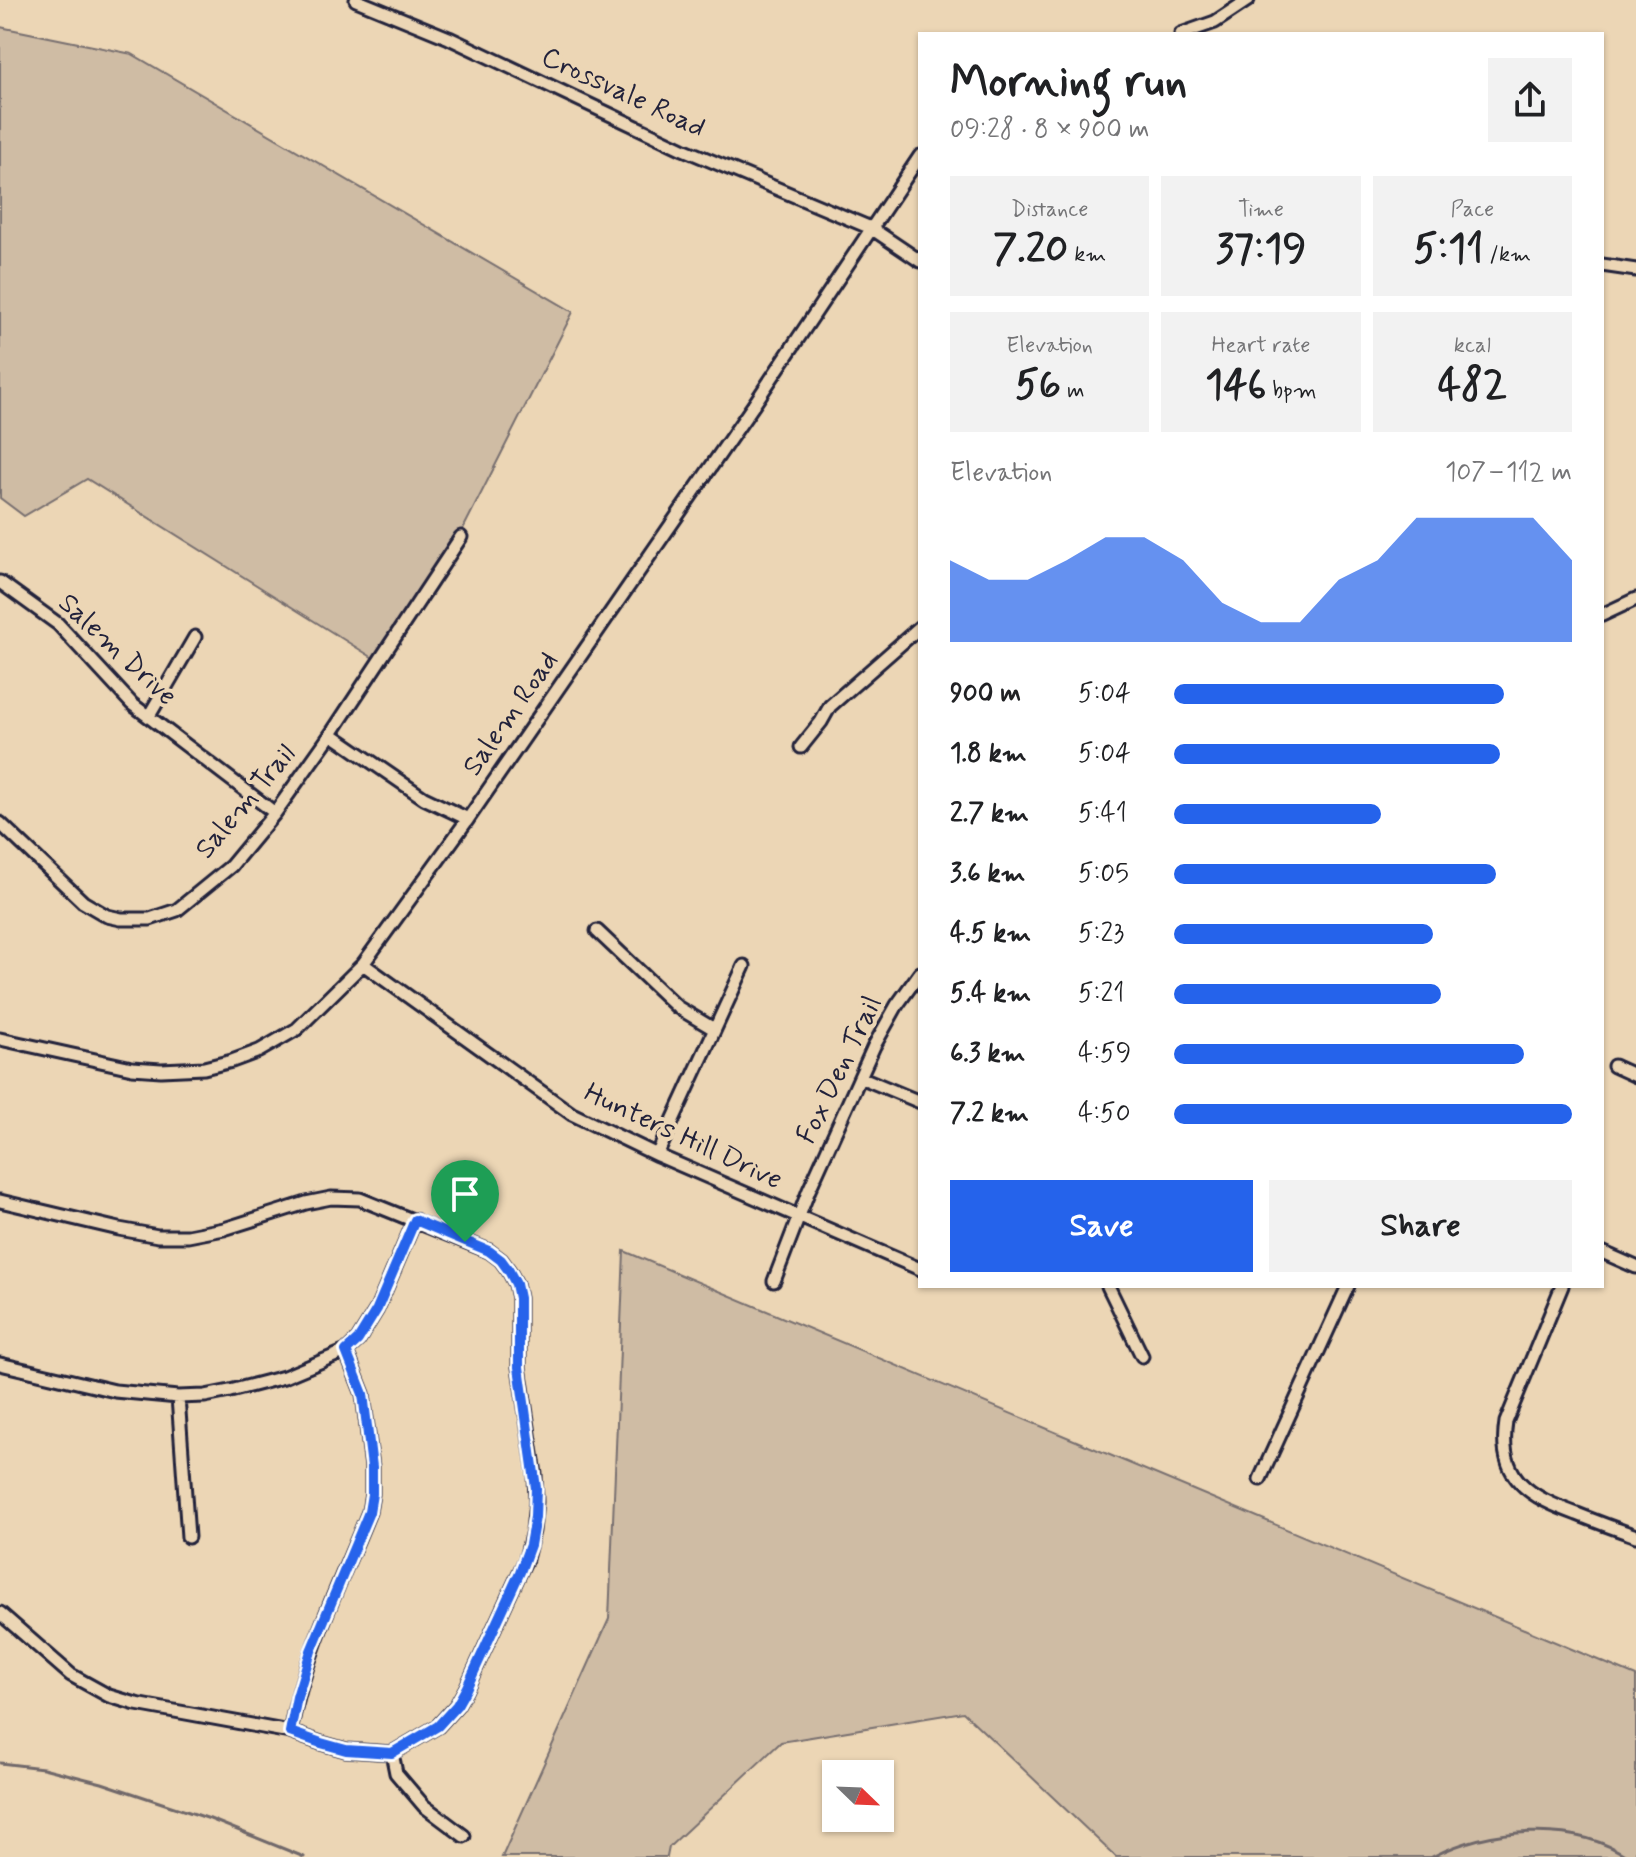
<!DOCTYPE html>
<html lang="en">
<head>
<meta charset="utf-8">
<style>
  body { margin:0; font-family:Mynerve,sans-serif; background:#f2f2f2; color:#202124; height:100vh; display:flex; flex-direction:column; font-size:30px; white-space:nowrap }
  * { box-sizing:border-box; margin:0 }
  p { font-size:26px; color:#757577 }
  .icon { flex:none; width:44px; height:44px; fill:none; stroke:currentColor; stroke-width:2; stroke-linecap:round; stroke-linejoin:round }
  .map { position:relative; flex:1; overflow:hidden }
  .details { position:absolute; left:918px; top:32px; width:686px; height:1256px; display:flex; flex-direction:column; background:#fff; border-radius:0px; box-shadow:0 2px 6px #0004 }
  .details>* { flex:none }
  .needle { width:52px; rotate:113deg }
  .buttons { position:absolute; left:822px; top:1760px; display:grid; gap:16px }
  .buttons a { display:grid; place-items:center; width:72px; height:72px; border-radius:0px; background:#fff; box-shadow:0 2px 6px #0004; font-size:40px }
  .pin { position:absolute; display:grid; place-items:center; width:68px; height:68px; color:#fff; margin:-82px -34px; border-radius:50% 50% 50% 0; rotate:-45deg; box-shadow:0 0 8px #0007 }
  .pin .icon { rotate:45deg }
  .round { display:grid; place-items:center; flex:none; width:84px; height:84px; border-radius:0px; background:#f2f2f2 }
  .overview { display:flex; align-items:center; justify-content:space-between; height:136px; padding:0 32px }
  h1 { font-size:44px; font-weight:700; line-height:60px }
  .stats { display:grid; grid-template-columns:repeat(3,1fr); gap:12px; height:136px; padding:8px 32px }
  .stats div { display:grid; align-content:center; border-radius:0px; background:#f2f2f2; text-align:center }
  .stats b { font-size:40px; font-weight:700 }
  .stats small { font-size:22px; font-weight:400 }
  .stats p { font-size:22px }
  .chart { height:224px; padding:16px 32px }
  .chart p { display:flex; justify-content:space-between }
  .chart svg { width:100%; height:144px; margin-top:8px; fill:#2563eb; opacity:.7 }
  .action { display:flex; gap:16px; margin-top:auto; padding:16px 32px }
  .action a { flex:1; height:92px; border-radius:0px; background:#2563eb; color:#fff; font-size:32px; font-weight:700; line-height:92px; text-align:center }
  .action a+a { background:#f2f2f2; color:#202124 }
  ul { padding:0 32px; list-style:none; font-size:26px }
  li { display:grid; grid-template-columns:128px 96px 1fr; align-items:center; height:60px }
  li i { height:20px; border-radius:10px; background:#2563eb }
  .map>svg:first-child { display:block }
  .green { fill:#cfbca4; stroke:#786f70; stroke-width:2 }
  .lines { fill:none; stroke-linecap:round; stroke-linejoin:round }
  .stream { stroke:#70686a; stroke-width:3 }
  .minor-casing { stroke:#22223b; stroke-width:17 }
  .minor { stroke:#ecd6b5; stroke-width:11 }
  .route-casing { stroke:#fff; stroke-width:16 }
  .route { stroke:#2563eb; stroke-width:10 }
  .labels { text-anchor:middle; dominant-baseline:central; stroke-width:8; stroke-linejoin:round; paint-order:stroke }
  .street-label { font-size:28px; fill:#22223b; stroke:#ecd6b5 }
</style>
</head>
<body>
<div class="map">
<svg width="1636" height="1857" viewBox="0 0 1636 1857">
  <rect width="100%" height="100%" fill="#ecd6b5"/>
  <filter id="ink" filterUnits="userSpaceOnUse"><feTurbulence type="fractalNoise" baseFrequency=".0125" numOctaves="2"/><feDisplacementMap in="SourceGraphic" scale="16" xChannelSelector="R" yChannelSelector="G"/><feConvolveMatrix kernelMatrix="1 2 1 2 8 2 1 2 1" color-interpolation-filters="sRGB"/></filter>
  <g filter="url(#ink)">
    <!-- green -->
    <path class="green" d="M0,27L132,54L573,312L461,533L378,661L87,479L24,516L0,498Z
      M624,1251L1636,1676V1857H1116L963,1712L781,1742L669,1847L667,1857H502L609,1619Z"/>
    <g class="lines">
      <!-- stream -->
      <path class="stream" d="M0,1763L43,1768L102,1783L210,1819L304,1857
        M1432,1857C1488,1828 1574,1820 1628,1857"/>
      <defs>
        <path id="minor" d="M356,0L449,38L683,149L871,228L920,261
          M1181,34L1215,22L1248,0
          M1602,265L1636,270
          M0,582L58,624L132,704L275,813
          M1602,615L1636,599
          M149,716L195,637
          M331,734L424,798L468,819
          M801,747L821,722L830,706L920,627
          M0,823L83,902L107,916L121,919H150L177,910L231,866L275,813L331,734L461,537
          M597,931L677,1007L714,1029
          M363,964L572,1114L657,1155L920,1269
          M0,1039L132,1068L161,1070L204,1068L232,1061L259,1051L297,1029L363,964L468,819L755,403L920,156
          M1614,1066L1636,1076
          M860,1077L920,1102
          M657,1155L744,966
          M0,1201L119,1229L158,1236H188L224,1229L306,1203L331,1198L360,1199L489,1251L501,1260L509,1271L516,1284L519,1298V1367L535,1474L536,1502L533,1531L526,1559L466,1689L457,1705L438,1726L392,1753L346,1750L321,1743L290,1732L136,1704L109,1696L71,1675L0,1613
          M1602,1252L1636,1267
          M774,1281L809,1190L874,1046L897,1005L920,973
          M1108,1286L1142,1356
          M1562,1286L1506,1422C1497,1479 1530,1497 1577,1514C1597,1522 1616,1529 1636,1536
          M0,1364L115,1391L178,1397L205,1396L230,1391L284,1377L346,1351L358,1340L377,1309L415,1220
          M178,1397L188,1537
          M1260,1479L1348,1286
          M290,1732C305,1653 339,1586 369,1512L372,1494V1467L363,1394L346,1351
          M392,1753L396,1773L424,1806L464,1836"/>
      </defs>
      <!-- minor casing -->
      <use href="#minor" class="minor-casing"/>
      <!-- minor -->
      <use href="#minor" class="minor"/>
    </g>
  </g>
  <g class="lines" filter="url(#ink)">
    <defs>
      <path id="route" d="M415,1220L489,1251L501,1260L509,1271L516,1284L519,1298V1367L536,1488L535,1517L530,1545L520,1572L466,1689L457,1705L438,1726L392,1753L346,1750L321,1743L290,1732L297,1697L311,1651L369,1512L372,1494V1467L363,1394L346,1351L358,1340L377,1309Z"/>
    </defs>
    <!-- route casing -->
    <use href="#route" class="route-casing"/>
    <!-- route -->
    <use href="#route" class="route"/>
  </g>
  <g class="labels">
    <!-- street labels -->
    <g class="street-label">
      <text transform="translate(623 93) rotate(25)">Crossvale Road</text>
      <text transform="translate(117 650) rotate(43)">Salem Drive</text>
      <text transform="translate(511 714) rotate(-55)">Salem Road</text>
      <text transform="translate(246 802) rotate(-50)">Salem Trail</text>
      <text transform="translate(840 1070) rotate(-64)">Fox Den Trail</text>
      <text transform="translate(683 1137) rotate(25)">Hunters Hill Drive</text>
    </g>
  </g>
</svg>
<div class="buttons">
<a><svg class="needle" viewBox="-14 -14 28 28"><path d="M0-13l5 13h-10z" fill="#e53935"/><path d="M0 13l5-13h-10z" fill="#757577"/></svg></a>
</div>
<div class="pin" style="left:465px;top:1242px;background:#1e9e55"><svg class="icon" aria-label="arrive" viewBox="0 0 24 24"><path d="M6 21V4h12l-3 4 3 4H6"/></svg></div>
<section class="details">
<div class="overview"><div><h1>Morning run</h1><p>09:28 · 8 × 900 m</p></div><a class="round"><svg class="icon" aria-label="share" viewBox="0 0 24 24"><path d="M12 15V3M7 8l5-5 5 5M5 13v7h14v-7"/></svg></a></div>
<div class="stats">
<div><p>Distance</p><b>7.20<small> km</small></b></div>
<div><p>Time</p><b>37:19</b></div>
<div><p>Pace</p><b>5:11<small> /km</small></b></div>
</div>
<div class="stats">
<div><p>Elevation</p><b>56<small> m</small></b></div>
<div><p>Heart rate</p><b>146<small> bpm</small></b></div>
<div><p>kcal</p><b>482</b></div>
</div>
<div class="chart"><p><span>Elevation</span>107–112 m</p>
<svg viewBox="0 0 160 44" preserveAspectRatio="none"><path d="M0 44V19L10 25L20 25L30 19L40 12L50 12L60 19L70 32L80 38L90 38L100 25L110 19L120 6L130 6L140 6L150 6L160 19V44z"/></svg>
</div>
<ul>
<li><b>900 m</b>5:04<i style="width:83%"></i></li>
<li><b>1.8 km</b>5:04<i style="width:82%"></i></li>
<li><b>2.7 km</b>5:41<i style="width:52%"></i></li>
<li><b>3.6 km</b>5:05<i style="width:81%"></i></li>
<li><b>4.5 km</b>5:23<i style="width:65%"></i></li>
<li><b>5.4 km</b>5:21<i style="width:67%"></i></li>
<li><b>6.3 km</b>4:59<i style="width:88%"></i></li>
<li><b>7.2 km</b>4:50<i style="width:100%"></i></li>
</ul>
<div class="action"><a>Save</a><a>Share</a></div>
</section>
</div>
</body>
</html>
